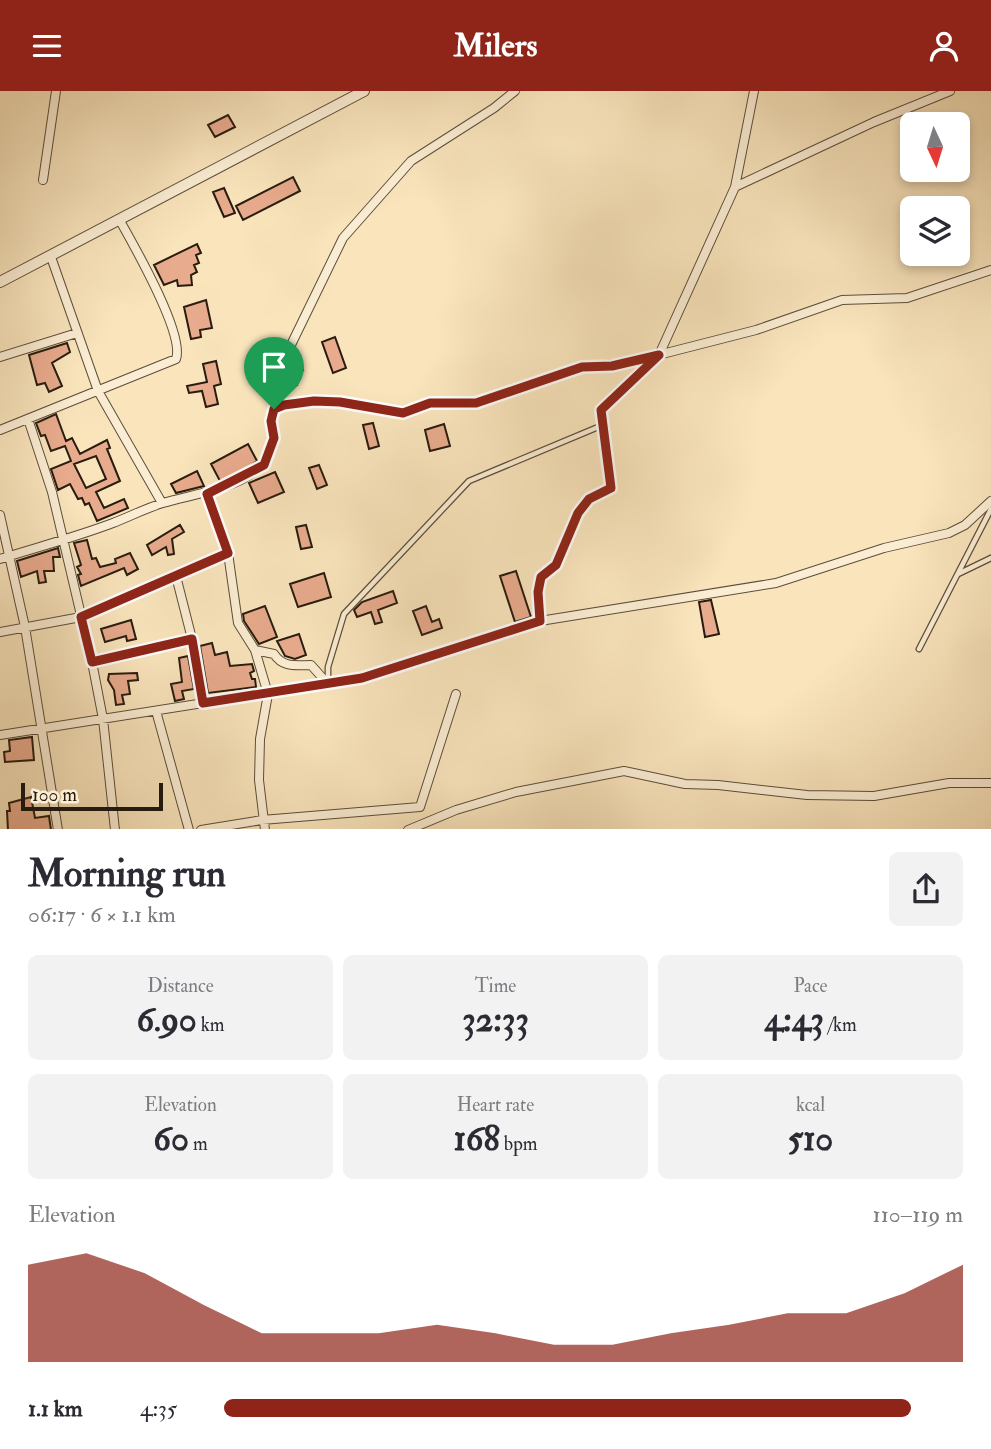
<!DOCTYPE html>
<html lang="en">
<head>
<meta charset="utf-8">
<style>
  body { margin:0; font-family:"IM FELL Double Pica",serif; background:#f2f2f3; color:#2b2b33; height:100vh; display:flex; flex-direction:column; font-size:26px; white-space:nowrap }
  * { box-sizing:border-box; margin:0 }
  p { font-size:23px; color:#7c7c81 }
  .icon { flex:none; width:38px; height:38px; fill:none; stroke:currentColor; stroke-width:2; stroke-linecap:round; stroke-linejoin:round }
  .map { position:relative; height:738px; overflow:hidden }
  .panel { display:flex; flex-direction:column; background:#fff; flex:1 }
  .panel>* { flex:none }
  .needle { width:46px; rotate:176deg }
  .fabs { position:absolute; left:900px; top:21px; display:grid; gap:14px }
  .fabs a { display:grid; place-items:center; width:70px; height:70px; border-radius:10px; background:#fff; box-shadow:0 4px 10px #0003; font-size:35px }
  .scale { position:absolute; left:21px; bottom:18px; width:142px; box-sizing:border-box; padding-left:7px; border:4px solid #281c0f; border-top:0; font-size:19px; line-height:24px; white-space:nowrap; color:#281c0f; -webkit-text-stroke:5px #fbedd3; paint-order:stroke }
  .pin { position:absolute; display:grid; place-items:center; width:60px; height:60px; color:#fff; margin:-72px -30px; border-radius:50% 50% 50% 0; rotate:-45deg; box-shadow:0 0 7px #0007 }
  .pin .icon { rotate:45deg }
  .round { display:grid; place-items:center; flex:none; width:74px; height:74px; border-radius:10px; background:#f2f2f3 }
  .summary { display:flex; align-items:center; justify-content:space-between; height:119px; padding:0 28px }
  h1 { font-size:38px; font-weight:700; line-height:52px }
  .figures { display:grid; grid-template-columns:repeat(3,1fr); gap:10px; height:119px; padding:7px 28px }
  .figures div { display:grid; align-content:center; border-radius:10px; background:#f2f2f3; text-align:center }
  .figures b { font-size:35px; font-weight:700 }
  .figures small { font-size:19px; font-weight:400 }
  .figures p { font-size:19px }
  .chart { height:196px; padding:14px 28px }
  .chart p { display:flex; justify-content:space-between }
  .chart svg { width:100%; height:126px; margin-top:7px; fill:#8f2418; opacity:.7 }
  ul { padding:0 28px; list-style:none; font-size:23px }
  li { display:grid; grid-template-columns:112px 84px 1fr; align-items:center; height:52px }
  li i { height:18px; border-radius:9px; background:#8f2418 }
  header { display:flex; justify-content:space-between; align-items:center; height:91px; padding:0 28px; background:#8f2418; color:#fff; font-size:32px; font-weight:700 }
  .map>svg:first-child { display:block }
  .building { fill:#e8ab8d; stroke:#281c0f; stroke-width:2; fill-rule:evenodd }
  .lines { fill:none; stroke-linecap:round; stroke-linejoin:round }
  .service-casing { stroke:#5c4e3a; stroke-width:7 }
  .minor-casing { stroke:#5c4e3a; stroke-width:10 }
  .tertiary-casing { stroke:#5c4e3a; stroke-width:12 }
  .service { stroke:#fbedd3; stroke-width:4.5 }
  .minor { stroke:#fbedd3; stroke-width:8 }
  .tertiary { stroke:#fbedd3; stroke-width:10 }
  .route-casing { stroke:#fff; stroke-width:14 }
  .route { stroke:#8f2418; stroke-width:9 }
</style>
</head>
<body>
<header><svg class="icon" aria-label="menu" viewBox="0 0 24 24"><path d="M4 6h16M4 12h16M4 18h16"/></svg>Milers<svg class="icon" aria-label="person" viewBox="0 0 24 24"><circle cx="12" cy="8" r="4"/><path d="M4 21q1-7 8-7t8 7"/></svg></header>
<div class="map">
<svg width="991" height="739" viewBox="0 0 991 739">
  <rect width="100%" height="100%" fill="#f9e4bc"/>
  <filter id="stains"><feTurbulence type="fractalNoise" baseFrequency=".00286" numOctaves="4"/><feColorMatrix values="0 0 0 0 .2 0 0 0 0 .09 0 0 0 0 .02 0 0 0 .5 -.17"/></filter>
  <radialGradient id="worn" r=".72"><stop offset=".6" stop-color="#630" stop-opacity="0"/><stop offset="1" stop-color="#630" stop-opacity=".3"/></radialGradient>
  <!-- building -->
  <path class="building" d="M228,24L235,36L215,46L208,34Z
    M293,86L300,100L243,129L236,115Z
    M224,97L235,122L224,126L213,101Z
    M197,153L201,162L196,164L199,172L194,174L197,181L191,184L192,194L178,195L177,189L164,194L154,174Z
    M206,209L212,237L200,239L201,246L191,248L184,216Z
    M335,246L346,277L333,282L322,251Z
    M67,252L70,261L52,272L62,295L49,301L45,292L37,294L29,264Z
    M216,270L221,293L214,295L218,313L206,316L202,300L189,302L187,295L207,291L203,273Z
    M299,270L303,279L293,282L297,294L283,298L280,281L284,275Z
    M56,323L66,350L72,347L80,363L107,349L110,357L107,358L120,390L96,401L104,417L124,408L128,417L97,430L89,412L85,414L82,407L78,408L70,393L58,399L51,378L71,370L65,355L51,360L45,344L41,345L36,332ZM96,365L106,388L86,397L74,373Z
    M373,332L379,355L369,358L363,334Z
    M444,333L450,355L430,360L425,339Z
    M248,353L257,370L238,383L220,390L211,373Z
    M319,374L327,394L317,398L309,377Z
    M197,380L204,395L176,402L171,393Z
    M275,381L284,401L258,412L249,392Z
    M180,434L184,441L172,448L174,463L168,464L166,456L152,464L147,454Z
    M306,434L312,456L301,458L296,436Z
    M87,449L92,468L96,467L100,476L116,472L115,468L130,462L138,478L127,484L124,477L81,495L78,484L81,483L77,476L81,474L74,452Z
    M58,457L60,466H53L54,480H44L46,491L39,492L37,480L21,486L17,470Z
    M516,480L531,526L515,531L500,485Z
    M324,482L331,506L298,516L290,493Z
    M393,500L397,512L378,519L382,531L375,533L371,521L357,526L354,519L362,511Z
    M711,509L719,543L705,546L699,511Z
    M265,515L277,546L259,553L244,530L243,523Z
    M426,515L432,531L439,528L442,537L422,544L413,520Z
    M131,529L136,548L127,550L126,545L105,551L101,538Z
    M299,543L306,564L295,568L285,565L277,550Z
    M212,552L215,564L227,561L230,575L252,573L254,580L250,582L252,588H255L256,596L208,602L200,555Z
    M188,565L194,598L182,600L184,608L175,610L171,593L182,591L179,567Z
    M137,582L138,589L128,590L130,603L122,604L124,613L116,614L114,599L108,589L109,583Z
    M32,646L34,669L5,671L4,661L10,660L9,649Z
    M31,706L35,727L49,725L51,739H8L7,720H10L9,712Z"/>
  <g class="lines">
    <defs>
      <path id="service" d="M958,483L991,467
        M919,558L991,418
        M328,591V576L344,523L469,390L603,334"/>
      <path id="minor" d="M43,89L56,0
        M735,96L874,31L950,0
        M51,166L98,300L162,412
        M0,266L77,242
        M274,318L273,279L289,258L343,147L411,70L494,17L515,0
        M28,328L52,401L92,571L103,628L115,739
        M0,339L176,268C185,243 133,153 119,128
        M207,403L228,462L238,532L255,559L274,563C283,577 296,574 311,574L328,593
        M0,424L25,536L58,739
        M0,468C38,456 76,446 113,432C129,426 146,417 163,412C193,403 239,398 262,374C278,359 270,336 274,318L284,314L314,310L340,311L403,322L430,312L486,310L582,276L627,272L756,239L842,209L907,207L991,179
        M176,485L192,548L203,612
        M540,530L538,501L541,486L556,474L578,422L589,408L611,397L601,319L659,264L735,96L754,0
        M0,541L81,526L228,462
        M255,559L268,603L260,648L259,689L265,739
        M92,571L192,548
        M156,620L189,739
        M0,644L362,587L540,530L776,492L884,457L949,442L965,434L991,410
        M201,739L262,729L420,716L456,603
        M408,739L456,719L516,701L624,680L685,693L718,694L807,704L874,705L949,692H991"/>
      <path id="tertiary" d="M0,191L364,0"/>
    </defs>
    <!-- service casing -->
    <use href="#service" class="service-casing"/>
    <!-- minor casing -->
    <use href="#minor" class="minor-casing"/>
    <!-- tertiary casing -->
    <use href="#tertiary" class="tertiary-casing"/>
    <!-- service -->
    <use href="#service" class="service"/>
    <!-- minor -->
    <use href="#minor" class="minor"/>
    <!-- tertiary -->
    <use href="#tertiary" class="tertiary"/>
  </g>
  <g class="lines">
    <defs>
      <path id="route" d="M659,264L601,319L611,397L589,408L578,422L556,474L541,486L538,501L540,530L362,587L203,612L192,548L92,571L81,526L228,462L207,403L264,374L274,347L271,330L274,318L284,314L314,310L340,311L403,322L430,312H476L582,276L612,275Z"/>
    </defs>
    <!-- route casing -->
    <use href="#route" class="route-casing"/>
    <!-- route -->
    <use href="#route" class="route"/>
  </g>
  <rect width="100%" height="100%" filter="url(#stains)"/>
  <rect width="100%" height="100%" fill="url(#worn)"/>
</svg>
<div class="fabs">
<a><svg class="needle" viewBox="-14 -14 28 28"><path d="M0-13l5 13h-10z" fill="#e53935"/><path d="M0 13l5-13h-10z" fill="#7c7c81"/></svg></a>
<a><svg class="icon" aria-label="layers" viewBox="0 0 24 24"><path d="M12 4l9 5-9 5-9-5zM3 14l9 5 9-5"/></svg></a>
</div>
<div class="scale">100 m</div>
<div class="pin" style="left:274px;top:318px;background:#1e9e55"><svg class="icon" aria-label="arrive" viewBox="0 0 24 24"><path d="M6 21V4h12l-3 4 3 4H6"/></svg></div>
</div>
<section class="panel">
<div class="summary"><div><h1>Morning run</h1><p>06:17 · 6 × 1.1 km</p></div><a class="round"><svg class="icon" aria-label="share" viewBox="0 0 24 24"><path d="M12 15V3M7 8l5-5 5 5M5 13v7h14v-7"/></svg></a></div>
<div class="figures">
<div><p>Distance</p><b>6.90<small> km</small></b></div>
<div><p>Time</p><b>32:33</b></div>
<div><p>Pace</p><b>4:43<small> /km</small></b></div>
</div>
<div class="figures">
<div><p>Elevation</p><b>60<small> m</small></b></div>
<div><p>Heart rate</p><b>168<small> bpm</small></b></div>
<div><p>kcal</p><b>510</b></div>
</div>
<div class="chart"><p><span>Elevation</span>110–119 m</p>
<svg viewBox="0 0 160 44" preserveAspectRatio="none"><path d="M0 44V10L10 6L20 13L30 24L40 34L50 34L60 34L70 31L80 34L90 38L100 38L110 34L120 31L130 27L140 27L150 20L160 10V44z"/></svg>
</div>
<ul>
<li><b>1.1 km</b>4:35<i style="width:93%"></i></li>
</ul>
</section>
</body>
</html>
